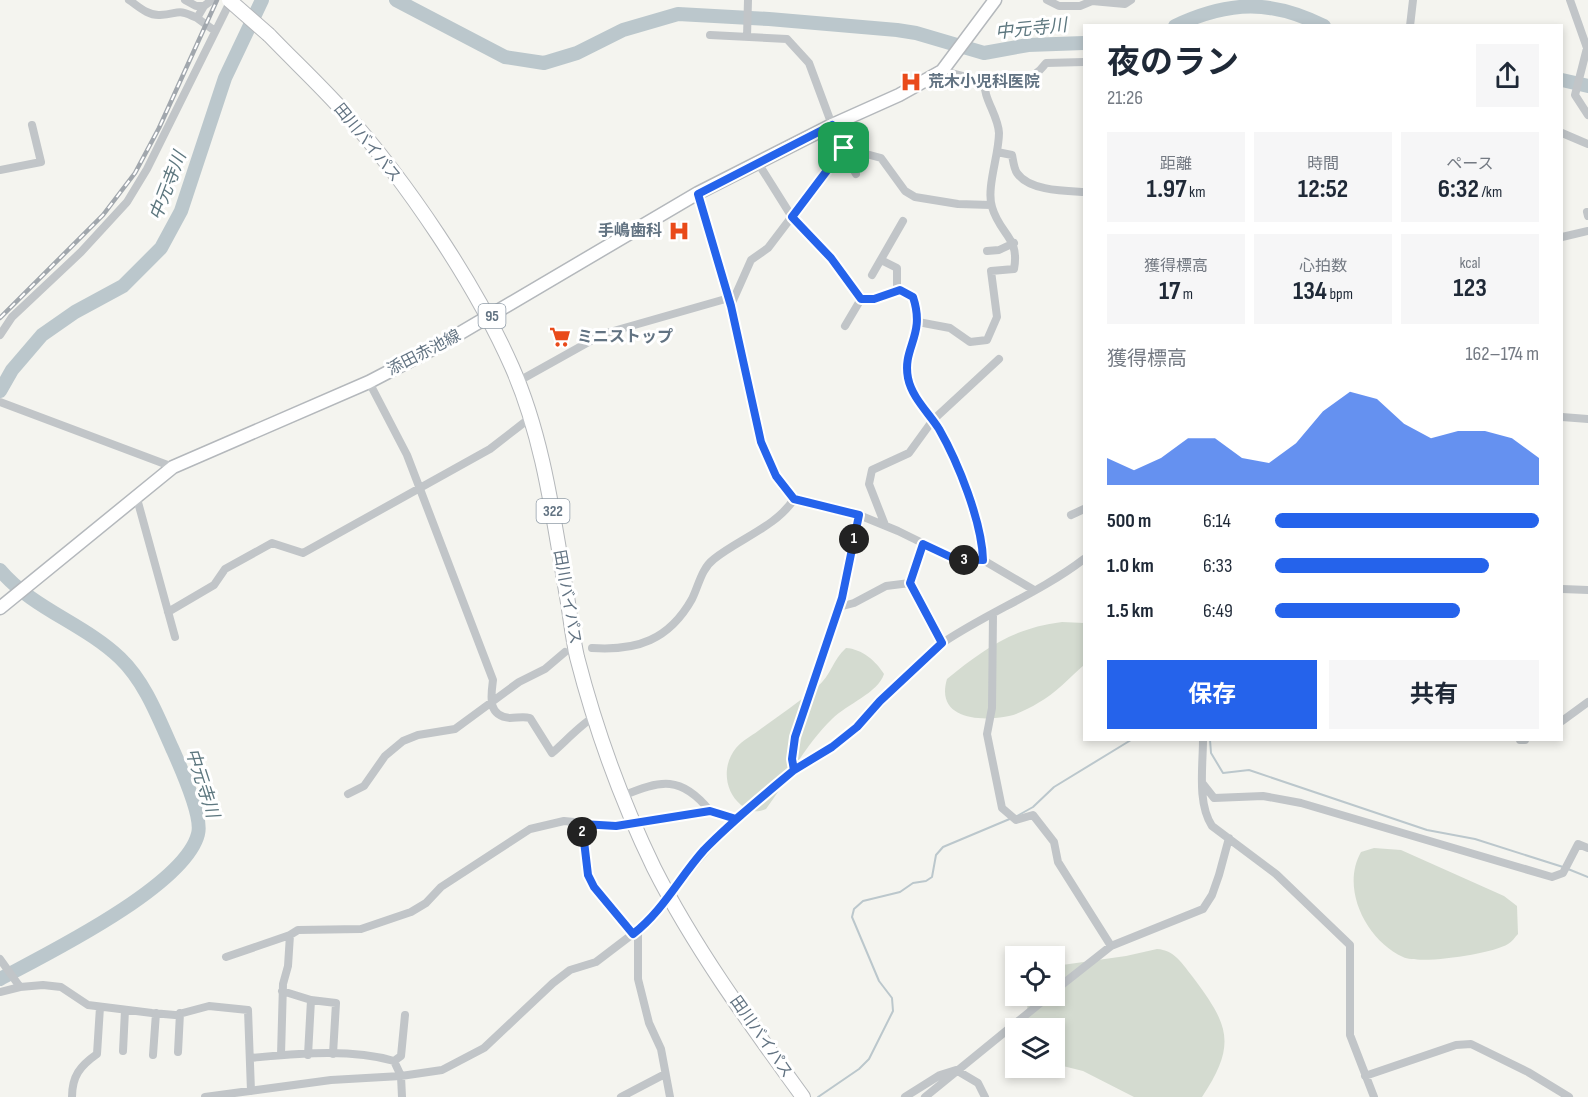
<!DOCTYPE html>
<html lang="ja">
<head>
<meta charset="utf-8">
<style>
  body { margin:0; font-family:"Sofia Sans Condensed","Noto Sans JP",sans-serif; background:#f6f6f7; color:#1f2937; height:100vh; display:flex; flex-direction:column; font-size:22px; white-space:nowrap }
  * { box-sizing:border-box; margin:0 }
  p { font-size:20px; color:#747a83 }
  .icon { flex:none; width:33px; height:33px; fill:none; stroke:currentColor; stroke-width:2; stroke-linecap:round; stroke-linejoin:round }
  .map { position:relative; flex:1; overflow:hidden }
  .side { position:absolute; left:1083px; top:24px; width:480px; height:717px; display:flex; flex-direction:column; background:#fff; border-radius:0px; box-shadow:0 3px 9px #0003 }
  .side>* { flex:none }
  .buttons { position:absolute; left:1005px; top:946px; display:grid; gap:12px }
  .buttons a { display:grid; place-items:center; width:60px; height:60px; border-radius:0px; background:#fff; box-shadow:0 3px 9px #0003; font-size:30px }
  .pin { position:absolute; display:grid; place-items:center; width:51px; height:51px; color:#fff; margin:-26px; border-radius:12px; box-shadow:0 3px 9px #0006 }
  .km { position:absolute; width:30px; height:30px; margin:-15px; border-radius:50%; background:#222; color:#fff; font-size:16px; line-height:30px; text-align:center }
  .round { display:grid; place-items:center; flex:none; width:63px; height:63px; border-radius:0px; background:#f6f6f7 }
  .overview { display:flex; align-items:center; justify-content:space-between; height:102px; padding:0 24px }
  h1 { font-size:33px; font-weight:700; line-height:45px }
  .figures { display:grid; grid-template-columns:repeat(3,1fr); gap:9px; height:102px; padding:6px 24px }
  .figures div { display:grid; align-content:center; border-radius:0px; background:#f6f6f7; text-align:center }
  .figures b { font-size:26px; font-weight:700 }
  .figures small { font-size:16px; font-weight:400 }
  .figures p { font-size:16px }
  .chart { height:168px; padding:12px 24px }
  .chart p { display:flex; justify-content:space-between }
  .chart svg { width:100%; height:108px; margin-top:6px; fill:#2563eb; opacity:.7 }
  .action { display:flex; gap:12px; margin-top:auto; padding:12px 24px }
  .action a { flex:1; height:69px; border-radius:0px; background:#2563eb; color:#fff; font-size:24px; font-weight:700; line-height:69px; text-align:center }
  .action a+a { background:#f6f6f7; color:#1f2937 }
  ul { padding:0 24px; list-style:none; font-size:20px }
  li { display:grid; grid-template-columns:96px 72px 1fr; align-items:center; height:45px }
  li i { height:15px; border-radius:8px; background:#2563eb }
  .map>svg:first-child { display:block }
  .green { fill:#d4dbd0 }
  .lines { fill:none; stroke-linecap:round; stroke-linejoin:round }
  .stream { stroke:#bbc7cc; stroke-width:2 }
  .river { stroke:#bbc7cc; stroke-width:14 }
  .primary-casing { stroke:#b4b8bc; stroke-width:15 }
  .trunk-casing { stroke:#b4b7ba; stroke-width:16 }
  .minor { stroke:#c1c5c8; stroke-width:8 }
  .primary { stroke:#fff; stroke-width:12 }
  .trunk { stroke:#fff; stroke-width:14 }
  .rail-casing { stroke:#a1a7ad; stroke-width:4.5 }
  .rail { stroke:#fff; stroke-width:2; stroke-dasharray:7; stroke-linecap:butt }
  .trunk-bridge-casing { stroke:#b4b7ba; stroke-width:16; stroke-linecap:butt }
  .minor-bridge { stroke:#c1c5c8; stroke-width:8 }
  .trunk-bridge { stroke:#fff; stroke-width:14 }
  .route-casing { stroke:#fff; stroke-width:12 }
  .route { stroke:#2563eb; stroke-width:8 }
  .labels { text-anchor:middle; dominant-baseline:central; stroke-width:6; stroke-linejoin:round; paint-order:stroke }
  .shield { fill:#fff; stroke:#919da8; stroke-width:1.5 }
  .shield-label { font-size:15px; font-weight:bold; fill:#627382 }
  .poi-label { font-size:16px; font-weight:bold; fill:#627382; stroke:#fff; text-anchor:start }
  .street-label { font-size:16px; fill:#627382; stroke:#fff }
  .water-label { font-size:18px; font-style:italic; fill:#5d777f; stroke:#fff }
</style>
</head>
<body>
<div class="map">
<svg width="1588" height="1097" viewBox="0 0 1588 1097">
  <rect width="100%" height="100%" fill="#f4f4ef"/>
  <!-- green -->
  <path class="green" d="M1062,622L1084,623V665C1070,677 1055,694 1038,703C1030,708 1018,714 1009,716C980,722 935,719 947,679C984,649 1013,628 1062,622Z
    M846,648C862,649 876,661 884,674C878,693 847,704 832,719C806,744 788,779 766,809C756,813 750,812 741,805C724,791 722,765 736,748C742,741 751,736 758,731C778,716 798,703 817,687C831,676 833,659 846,648Z
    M1374,848L1401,850L1504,896L1517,906L1518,934C1515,937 1512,942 1508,944C1492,954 1420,965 1403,957C1367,941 1340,889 1361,852Z
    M1157,949C1174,950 1182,963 1192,976C1228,1024 1238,1043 1202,1097H1134L1083,1071L1055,1064L1054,1029H1028L1027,996H1054L1055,966L1126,956Z"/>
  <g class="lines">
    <!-- stream -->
    <path class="stream" d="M1210,740L1211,753L1223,773L1249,770L1427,830L1475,839L1563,867
      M1017,816L1033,807L1054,787L1131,740
      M1568,869L1588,877
      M818,1097L859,1069L869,1059L893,1011L892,998L879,981L852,917L854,909L863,901L900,892L913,883L926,881L932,877L936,855L943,847L1012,818"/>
    <!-- river -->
    <path class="river" d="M396,0L505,57L544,63L577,53L623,30L678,14L769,19L897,30L916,33L984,53L1028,45L1084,43
      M1175,26C1230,0 1272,0 1324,26
      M1562,80L1588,86
      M0,391L12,370L42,335L75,312L123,286L161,248L181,211L225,78L262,0
      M0,570C33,609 83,623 120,658C145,682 158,717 172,748C180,766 203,816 198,834C185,886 47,954 0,979"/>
    <defs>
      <path id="primary" d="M0,608L173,467L369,382L440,345L698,193L832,125L899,95L942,71L995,0"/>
      <path id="trunk" d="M269,35C294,61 321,86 345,113C406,181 475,283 512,367C543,437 553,516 566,591C570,612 572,635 577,657C595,727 622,802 654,868C695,949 750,1024 803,1097"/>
    </defs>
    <!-- primary casing -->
    <use href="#primary" class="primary-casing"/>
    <!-- trunk casing -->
    <use href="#trunk" class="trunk-casing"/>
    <!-- minor -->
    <path class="minor" d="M129,0C138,6 148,16 160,15C180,14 176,8 197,18L204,6
      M185,0L196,6H204L212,0
      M1047,0L1059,6H1080L1092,1L1125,4L1131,0
      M1570,0L1587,48L1575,95L1588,115
      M197,18L215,31
      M1410,26L1413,0
      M710,35L787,39L809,63L832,125L844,148L768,248L751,260L731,305
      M747,37L748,0
      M942,71C977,78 1020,99 1046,63L1084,62
      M1562,133L1588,144
      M844,148L881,158L905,191L915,197L958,204L991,205
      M843,151L856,174
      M997,152L1012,155C1013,160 1014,169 1017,173C1029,191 1066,191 1084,192
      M758,163L792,217L831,258L856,295C869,304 887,297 900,290L913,298C926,336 902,347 908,378C912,398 929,413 939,429C958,462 982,522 983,560
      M0,170L41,162L32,125
      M698,193L731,306L761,442L783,488L794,499L859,515L898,531L955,559L983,560L1034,590
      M1587,212L1588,216
      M1562,237L1588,231
      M987,251L999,250L1014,243
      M881,260L897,268V292
      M872,275L903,221
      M918,322L950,328L970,342L987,340L997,317L991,271L1014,269C1020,237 1000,235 992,207C986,188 999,155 999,133C998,114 982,98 985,80
      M845,326L861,299
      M0,335L12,317L81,252L127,202L147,169L231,0
      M369,382L407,455L493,680C491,696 487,716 510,718C517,718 523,716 530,718L552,753C563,744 585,720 596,716
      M517,382L603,334L729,298
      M0,402L173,467
      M1562,417L1588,419
      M136,495L175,637
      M1071,515L1084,509
      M885,525L869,484L872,470L909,453L933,420L999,359
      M923,544L910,583L942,643
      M1562,589L1588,590
      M839,607L854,603L886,586L910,583
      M168,612L214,585L225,569L272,543L303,553L490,449L530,418
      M993,614L992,708L987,734L1002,808L1016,820L1033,815L1054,842L1058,862L1111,946
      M592,648C637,651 669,640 692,599C699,585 701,569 714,559C739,539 777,526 794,499
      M1562,721L1588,702
      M1203,740C1203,766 1197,803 1212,826L1276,874L1350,945V1035L1374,1097
      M1520,740H1525
      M794,770L792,759L795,737L842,598L859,515
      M1203,784L1214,798L1263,796L1301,803L1552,877L1563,873L1578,844L1588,848
      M348,794L364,786L385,756L403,741L418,735L455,729L519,682L545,669L565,652
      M622,796C661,780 681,775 710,811
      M654,821L710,811L736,819
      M582,824L588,875L594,887L633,934
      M680,883C712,840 750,804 792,771C813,755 836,745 856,728C886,701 910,665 944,642C989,612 1041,592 1084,559
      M638,930V979L649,1023L661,1049L670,1097
      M226,957L290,935L298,930L361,929L411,912L426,903L441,887L530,829L564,821L616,826
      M0,959L20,987L43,985L61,987L88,1005L152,1013L175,1015L209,1006L248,1010L251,1091
      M282,991L311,1000L308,1055
      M1054,991L1111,946L1203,909L1212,895L1219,875L1229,838
      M0,992L20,987
      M311,1000L336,1003L333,1054
      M123,1051L125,1010
      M178,1052L180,1013
      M153,1055L156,1013
      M281,1055L283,984L288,966L290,935
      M250,1058C296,1054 349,1048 394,1061L401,1076L402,1097
      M394,1061L401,1056L405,1015
      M1365,1076L1456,1045L1471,1044L1528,1072L1569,1097
      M72,1097C72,1076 80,1066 97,1054L100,1007
      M205,1097L331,1080L401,1076L442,1070L484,1048L553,983L570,970L596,962L638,930L661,908
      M621,1097L665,1074
      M905,1097L940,1075L956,1070L978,1083L985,1097
      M925,1097L1049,996"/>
    <!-- primary -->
    <use href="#primary" class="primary"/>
    <!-- trunk -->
    <use href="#trunk" class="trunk"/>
    <defs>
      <path id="rail" d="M0,318L103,215L135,173L159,128L217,0"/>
    </defs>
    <!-- rail casing -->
    <use href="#rail" class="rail-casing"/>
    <!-- rail -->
    <use href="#rail" class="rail"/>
    <defs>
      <path id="trunk-bridge" d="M229,0L269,35"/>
    </defs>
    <!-- trunk-bridge casing -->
    <use href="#trunk-bridge" class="trunk-bridge-casing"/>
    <!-- minor-bridge -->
    <path class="minor-bridge" d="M616,826L654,821
      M661,908L680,883"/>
    <!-- trunk-bridge -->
    <use href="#trunk-bridge" class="trunk-bridge"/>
  </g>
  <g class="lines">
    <defs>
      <path id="route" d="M844,148L832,125L698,194L731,306L761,442L776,476L794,499L859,515L842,598L795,737L792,759L794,770C763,796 732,821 704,850C679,878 663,911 633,934L594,887L588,875L582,824L616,826L710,811L736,819L794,770L832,747L857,727L880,701L942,643L910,583L923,544L955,559L983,560C982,522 958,462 939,429C929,413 912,398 908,378C902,347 926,336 913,297L900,290L874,299H861L831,258L792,217L844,148"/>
    </defs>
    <!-- route casing -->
    <use href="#route" class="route-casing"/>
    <!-- route -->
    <use href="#route" class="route"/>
  </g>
  <!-- icons -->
  <defs>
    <symbol id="hospital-bare" viewBox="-9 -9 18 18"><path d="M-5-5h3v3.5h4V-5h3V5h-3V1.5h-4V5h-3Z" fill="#e94a1a" stroke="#fff" stroke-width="2.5" paint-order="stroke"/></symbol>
    <symbol id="supermarket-bare" viewBox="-9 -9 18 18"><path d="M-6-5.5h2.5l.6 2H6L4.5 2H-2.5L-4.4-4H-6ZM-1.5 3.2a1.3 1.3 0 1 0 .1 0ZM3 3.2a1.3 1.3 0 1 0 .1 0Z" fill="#e94a1a" stroke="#fff" stroke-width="2.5" paint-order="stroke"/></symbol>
  </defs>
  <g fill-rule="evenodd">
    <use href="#hospital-bare" x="896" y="67" width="30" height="30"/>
    <use href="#hospital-bare" x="664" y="216" width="30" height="30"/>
    <use href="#supermarket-bare" x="545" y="322" width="30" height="30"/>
  </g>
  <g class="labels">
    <!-- shield labels -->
    <g class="shield">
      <rect x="478.5" y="304" width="27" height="24" rx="4.5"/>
      <rect x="536.5" y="499" width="33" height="24" rx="4.5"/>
    </g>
    <g class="shield-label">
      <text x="492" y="316">95</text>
      <text x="553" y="511">322</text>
    </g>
    <!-- poi labels -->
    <g class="poi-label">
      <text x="928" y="82">荒木小児科医院</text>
      <text x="662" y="231" text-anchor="end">手嶋歯科</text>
      <text x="577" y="337">ミニストップ</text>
    </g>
    <!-- street labels -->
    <g class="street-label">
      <text transform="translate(367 143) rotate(51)">田川バイパス</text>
      <text transform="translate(424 353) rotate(-27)">添田赤池線</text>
      <text transform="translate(567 597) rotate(80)">田川バイパス</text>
      <text transform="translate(761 1037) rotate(55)">田川バイパス</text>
    </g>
    <!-- water labels -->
    <g class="water-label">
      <text transform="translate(1031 29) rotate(-6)">中元寺川</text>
      <text transform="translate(168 186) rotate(-69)">中元寺川</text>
      <text transform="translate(202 783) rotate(72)">中元寺川</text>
    </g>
  </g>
</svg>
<div class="buttons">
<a><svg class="icon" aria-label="locate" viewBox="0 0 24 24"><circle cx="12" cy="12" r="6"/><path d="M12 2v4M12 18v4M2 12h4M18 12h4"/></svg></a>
<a><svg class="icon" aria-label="layers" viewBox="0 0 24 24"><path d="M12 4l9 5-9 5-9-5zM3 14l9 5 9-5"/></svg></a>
</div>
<div class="pin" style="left:844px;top:148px;background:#1e9e55"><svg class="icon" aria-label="arrive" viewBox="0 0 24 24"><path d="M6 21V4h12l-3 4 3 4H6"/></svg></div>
<b class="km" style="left:854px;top:539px">1</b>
<b class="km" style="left:582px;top:832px">2</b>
<b class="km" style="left:964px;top:560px">3</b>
<section class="side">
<div class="overview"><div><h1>夜のラン</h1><p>21:26</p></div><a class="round"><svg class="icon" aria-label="share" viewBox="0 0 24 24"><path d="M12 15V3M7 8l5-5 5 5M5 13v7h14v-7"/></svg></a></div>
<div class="figures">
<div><p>距離</p><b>1.97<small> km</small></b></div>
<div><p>時間</p><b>12:52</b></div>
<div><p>ペース</p><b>6:32<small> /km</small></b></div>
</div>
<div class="figures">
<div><p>獲得標高</p><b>17<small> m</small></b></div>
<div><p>心拍数</p><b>134<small> bpm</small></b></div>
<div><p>kcal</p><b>123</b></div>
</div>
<div class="chart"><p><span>獲得標高</span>162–174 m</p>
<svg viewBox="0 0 160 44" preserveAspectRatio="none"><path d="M0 44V33L10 38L20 33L30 25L40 25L50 33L60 35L70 27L80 14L90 6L100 9L110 19L120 25L130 22L140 22L150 25L160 33V44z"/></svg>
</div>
<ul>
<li><b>500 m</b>6:14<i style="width:100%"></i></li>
<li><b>1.0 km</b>6:33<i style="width:81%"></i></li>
<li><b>1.5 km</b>6:49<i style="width:70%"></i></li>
</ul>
<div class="action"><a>保存</a><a>共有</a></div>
</section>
</div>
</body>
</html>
